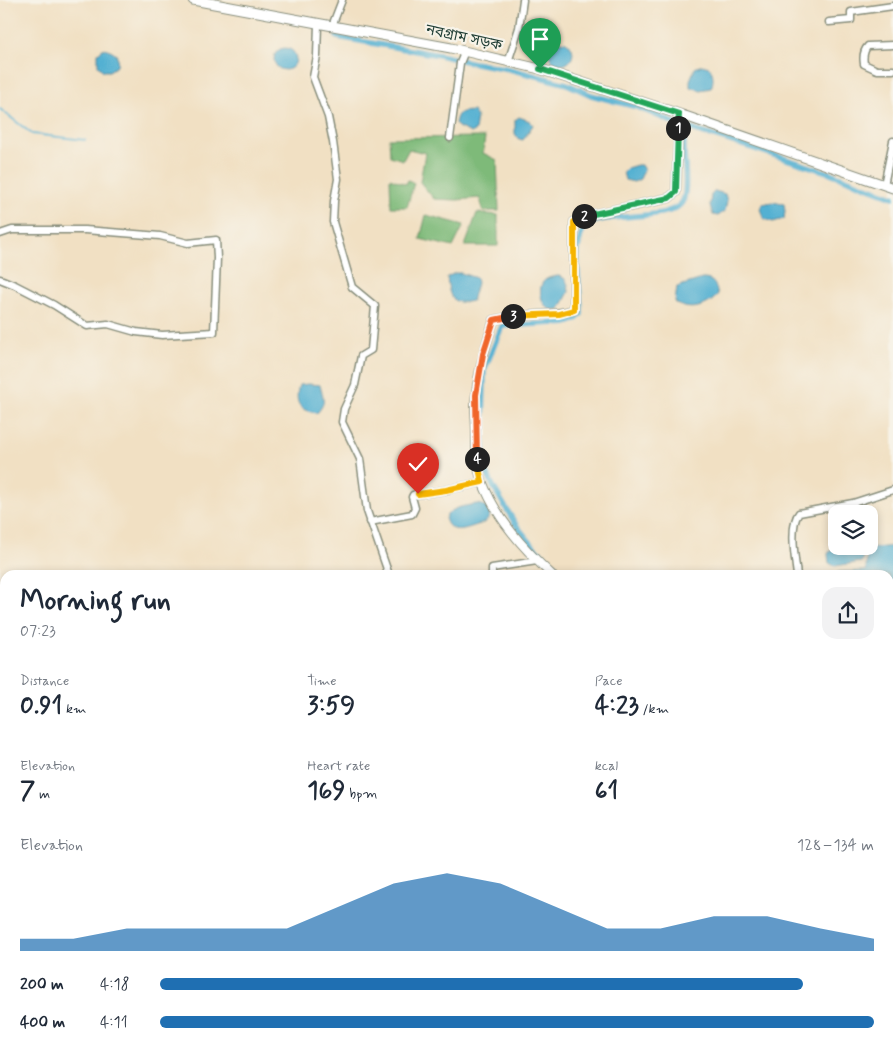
<!DOCTYPE html>
<html lang="en">
<head>
<meta charset="utf-8">
<style>
  body { margin:0; font-family:Mynerve,"Noto Sans Bengali",sans-serif; background:#f2f2f3; color:#1f2937; height:100vh; display:flex; flex-direction:column; font-size:19px; white-space:nowrap }
  * { box-sizing:border-box; margin:0 }
  p { font-size:16px; color:#747a83 }
  .icon { flex:none; width:28px; height:28px; fill:none; stroke:currentColor; stroke-width:2; stroke-linecap:round; stroke-linejoin:round }
  .map { position:relative; flex:1; overflow:hidden }
  .side { position:absolute; left:0px; top:570px; width:894px; height:480px; display:flex; flex-direction:column; background:#fff; border-radius:15px 15px 0 0; box-shadow:0 2px 8px #0003 }
  .side>* { flex:none }
  .controls { position:absolute; left:828px; top:505px; display:grid; gap:10px }
  .controls a { display:grid; place-items:center; width:50px; height:50px; border-radius:10px; background:#fff; box-shadow:0 2px 8px #0003; font-size:25px }
  .pin { position:absolute; display:grid; place-items:center; width:42px; height:42px; color:#fff; margin:-51px -21px; border-radius:50% 50% 50% 0; rotate:-45deg; box-shadow:0 0 5px #0007 }
  .pin .icon { rotate:45deg }
  .km { position:absolute; width:25px; height:25px; margin:-12px; border-radius:50%; background:#222; color:#fff; font-size:14px; line-height:25px; text-align:center }
  .round { display:grid; place-items:center; flex:none; width:52px; height:52px; border-radius:15px; background:#f2f2f3 }
  .head { display:flex; align-items:center; justify-content:space-between; height:85px; padding:0 20px }
  h1 { font-size:28px; font-weight:700; line-height:38px }
  .metrics { display:grid; grid-template-columns:repeat(3,1fr); gap:8px; height:85px; padding:5px 20px }
  .metrics div { display:grid; align-content:center }
  .metrics b { font-size:25px; font-weight:700 }
  .metrics small { font-size:14px; font-weight:400 }
  .metrics p { font-size:14px }
  .chart { height:140px; padding:10px 20px }
  .chart p { display:flex; justify-content:space-between }
  .chart svg { width:100%; height:90px; margin-top:5px; fill:#1f6fb2; opacity:.7 }
  ul { padding:0 20px; list-style:none; font-size:16px }
  li { display:grid; grid-template-columns:80px 60px 1fr; align-items:center; height:38px }
  li i { height:12px; border-radius:6px; background:#1f6fb2 }
  .map>svg:first-child { display:block }
  .forest { fill:#7eba79; stroke:#4e7c56 }
  .water { fill:#53b0d2; stroke:#397683 }
  .lines { fill:none; stroke-linecap:round; stroke-linejoin:round }
  .stream { stroke:#53b0d2; stroke-width:2 }
  .canal { stroke:#53b0d2; stroke-width:5.5 }
  .minor-casing { stroke:#888e7c; stroke-width:9 }
  .tertiary-casing { stroke:#888e7c; stroke-width:10 }
  .secondary-casing { stroke:#888e7c; stroke-width:11 }
  .minor { stroke:#fff; stroke-width:6 }
  .tertiary { stroke:#fff; stroke-width:8 }
  .secondary { stroke:#fff; stroke-width:9 }
  .split-1-casing { stroke:#fff; stroke-width:10 }
  .split-2-casing { stroke:#fff; stroke-width:10 }
  .split-3-casing { stroke:#fff; stroke-width:10 }
  .split-4-casing { stroke:#fff; stroke-width:10 }
  .split-5-casing { stroke:#fff; stroke-width:10 }
  .split-1 { stroke:#22a559; stroke-width:6 }
  .split-2 { stroke:#22a559; stroke-width:6 }
  .split-3 { stroke:#f5b400; stroke-width:6 }
  .split-4 { stroke:#f0652b; stroke-width:6 }
  .split-5 { stroke:#f5b400; stroke-width:6 }
  .labels { text-anchor:middle; dominant-baseline:central; stroke-width:4.5; stroke-linejoin:round; paint-order:stroke }
  .street-label { font-size:15px; fill:#1f3d34; stroke:#f7f3e8 }
</style>
</head>
<body>
<div class="map">
<svg width="893" height="1050" viewBox="0 0 893 1050">
  <rect width="100%" height="100%" fill="#f7f3e8"/>
  <filter id="ink" filterUnits="userSpaceOnUse"><feTurbulence type="fractalNoise" baseFrequency=".02" numOctaves="2"/><feDisplacementMap in="SourceGraphic" scale="10" xChannelSelector="R" yChannelSelector="G"/><feConvolveMatrix kernelMatrix="1 2 1 2 8 2 1 2 1" color-interpolation-filters="sRGB"/></filter>
  <filter id="wash" filterUnits="userSpaceOnUse"><feTurbulence type="fractalNoise" baseFrequency=".0096" numOctaves="4" result="noise"/><feDisplacementMap in="SourceGraphic" scale="20" xChannelSelector="R" yChannelSelector="G"/><feGaussianBlur stdDeviation="1.12" result="paint"/><feColorMatrix in="noise" values="0 0 0 0 0 0 0 0 0 0 0 0 0 0 0 0 0 1.4 0 .05"/><feComposite in="paint" operator="in"/></filter>
  <g filter="url(#wash)">
    <rect width="100%" height="100%" fill="#f1e0c3"/>
    <!-- forest -->
    <path class="forest" d="M485,137L483,153L497,160L499,211H483L480,198L457,200L434,199L420,182L425,153L409,149L403,160L390,156L389,138Z
      M390,178L406,184L408,180L414,183L407,207H391Z
      M477,213L498,215V246H465Z
      M426,215L464,225L453,247L420,239Z"/>
    <!-- water -->
    <path class="water" d="M549 53a12 12 0 1 1 24 0a12 12 0 1 1-24 0Z
      M274 59a11 11 0 1 1 22 0a11 11 0 1 1-22 0Z
      M104,48C115,51 119,54 117,66L109,71H103L98,65V53Z
      M702,65L709,67C714,73 714,81 711,88L700,90L690,87V80L695,68Z
      M473,111L477,117L475,131L471,133L458,127L455,123C458,110 461,112 473,111Z
      M519,117L530,121L533,125L523,140L519,139L515,134V120Z
      M637,165H641L644,170L640,179L634,182L625,180L623,172L627,168Z
      M715,191L725,194L727,201L725,211L718,216L713,215L710,205L711,195Z
      M772,202L784,204L785,211L784,219L773,222L764,219L760,209L762,204Z
      M455,273H461L476,278L477,283L472,301C450,306 449,295 447,277Z
      M558,276C567,277 568,284 569,292L560,309C556,309 552,311 548,308C541,304 538,288 543,282C547,277 553,277 558,276Z
      M702,279C713,279 715,283 718,294C710,307 687,313 675,302L677,287Z
      M308,384L320,385C323,398 327,402 317,413C299,411 294,403 299,385Z
      M477,504C484,504 494,511 488,519C485,524 479,524 474,526C462,530 449,534 445,518C451,507 465,506 477,504Z
      M893,546V638H889V575H835L838,572L866,571L867,549Z
      M853,547L860,549L863,560L861,562L835,566L829,563L828,554L830,551Z"/>
    <g class="lines">
      <!-- stream -->
      <path class="stream" d="M0,109L32,134L85,140"/>
      <!-- canal -->
      <path class="canal" d="M337,37L439,55L474,63L509,69L567,84L591,95L637,107L679,125L830,173L893,197
        M564,575L535,548L516,525L494,488L485,469L483,434L484,371L502,326L556,323C565,325 575,322 581,314C581,289 572,253 583,230C593,208 677,226 684,198C688,184 684,163 684,149C684,141 685,133 685,125
        M860,1045V1050"/>
    </g>
  </g>
  <g filter="url(#ink)">
    <g class="lines">
      <defs>
        <path id="minor" d="M829,22L851,20V12L893,6
          M318,24L317,56L313,77L328,117L333,142L338,179L334,201L333,222L352,287L375,306L371,350L361,356L355,385L344,409L342,422L360,459L367,511L389,575
          M332,26L342,0
          M893,45L868,46C863,51 863,58 864,64L877,70H893
          M508,62L519,28L523,0
          M450,138L460,63L465,51
          M884,185L893,141
          M0,234L12,230H85L160,236L188,243L216,240L217,258L214,332L162,335L136,332L108,324L87,326L54,305L15,285L0,279
          M370,522L412,514L415,508L412,497L413,495L446,490L482,482
          M492,575V568L537,561
          M797,575C795,559 789,525 799,513L853,503L893,490
          M889,666L893,665
          M0,708V709
          M0,762L1,763L0,770
          M889,1029H893
          M444,1050V1045"/>
        <path id="tertiary" d="M552,575C523,548 496,518 482,481C476,465 476,449 476,432C476,419 474,406 476,394C479,368 486,344 494,320C521,313 548,317 574,310V222L581,217L669,198L676,192L679,114
          M853,1050V1045"/>
        <path id="secondary" d="M193,0L451,48L540,69L688,117L893,188"/>
      </defs>
      <!-- minor casing -->
      <use href="#minor" class="minor-casing"/>
      <!-- tertiary casing -->
      <use href="#tertiary" class="tertiary-casing"/>
      <!-- secondary casing -->
      <use href="#secondary" class="secondary-casing"/>
      <!-- minor -->
      <use href="#minor" class="minor"/>
      <!-- tertiary -->
      <use href="#tertiary" class="tertiary"/>
      <!-- secondary -->
      <use href="#secondary" class="secondary"/>
    </g>
  </g>
  <g class="lines" filter="url(#ink)">
    <defs>
      <path id="split-1" d="M540,69L679,114L678,128"/>
      <path id="split-2" d="M584,216L669,198L676,192L678,128"/>
      <path id="split-3" d="M513,316L559,314L574,310V222L584,216"/>
      <path id="split-4" d="M477,459L476,395L483,354L494,320L513,316"/>
      <path id="split-5" d="M418,494L446,490L482,482L477,459"/>
    </defs>
    <!-- split-1 casing -->
    <use href="#split-1" class="split-1-casing"/>
    <!-- split-2 casing -->
    <use href="#split-2" class="split-2-casing"/>
    <!-- split-3 casing -->
    <use href="#split-3" class="split-3-casing"/>
    <!-- split-4 casing -->
    <use href="#split-4" class="split-4-casing"/>
    <!-- split-5 casing -->
    <use href="#split-5" class="split-5-casing"/>
    <!-- split-1 -->
    <use href="#split-1" class="split-1"/>
    <!-- split-2 -->
    <use href="#split-2" class="split-2"/>
    <!-- split-3 -->
    <use href="#split-3" class="split-3"/>
    <!-- split-4 -->
    <use href="#split-4" class="split-4"/>
    <!-- split-5 -->
    <use href="#split-5" class="split-5"/>
  </g>
  <g class="labels">
    <!-- street labels -->
    <g class="street-label">
      <text transform="translate(464 38) rotate(12)">নবগ্রাম সড়ক</text>
    </g>
  </g>
</svg>
<div class="controls">
<a><svg class="icon" aria-label="layers" viewBox="0 0 24 24"><path d="M12 4l9 5-9 5-9-5zM3 14l9 5 9-5"/></svg></a>
</div>
<div class="pin" style="left:540px;top:69px;background:#1e9e55"><svg class="icon" aria-label="arrive" viewBox="0 0 24 24"><path d="M6 21V4h12l-3 4 3 4H6"/></svg></div>
<div class="pin" style="left:418px;top:494px;background:#d93025"><svg class="icon" aria-label="check" viewBox="0 0 24 24"><path d="M5 12l5 5 9-10"/></svg></div>
<b class="km" style="left:678px;top:128px">1</b>
<b class="km" style="left:584px;top:216px">2</b>
<b class="km" style="left:513px;top:316px">3</b>
<b class="km" style="left:477px;top:459px">4</b>
<section class="side">
<div class="head"><div><h1>Morning run</h1><p>07:23</p></div><a class="round"><svg class="icon" aria-label="share" viewBox="0 0 24 24"><path d="M12 15V3M7 8l5-5 5 5M5 13v7h14v-7"/></svg></a></div>
<div class="metrics">
<div><p>Distance</p><b>0.91<small> km</small></b></div>
<div><p>Time</p><b>3:59</b></div>
<div><p>Pace</p><b>4:23<small> /km</small></b></div>
</div>
<div class="metrics">
<div><p>Elevation</p><b>7<small> m</small></b></div>
<div><p>Heart rate</p><b>169<small> bpm</small></b></div>
<div><p>kcal</p><b>61</b></div>
</div>
<div class="chart"><p><span>Elevation</span>128–134 m</p>
<svg viewBox="0 0 160 44" preserveAspectRatio="none"><path d="M0 44V38L10 38L20 33L30 33L40 33L50 33L60 22L70 11L80 6L90 11L100 22L110 33L120 33L130 27L140 27L150 33L160 38V44z"/></svg>
</div>
<ul>
<li><b>200 m</b>4:18<i style="width:90%"></i></li>
<li><b>400 m</b>4:11<i style="width:100%"></i></li>
</ul>
</section>
</div>
</body>
</html>
